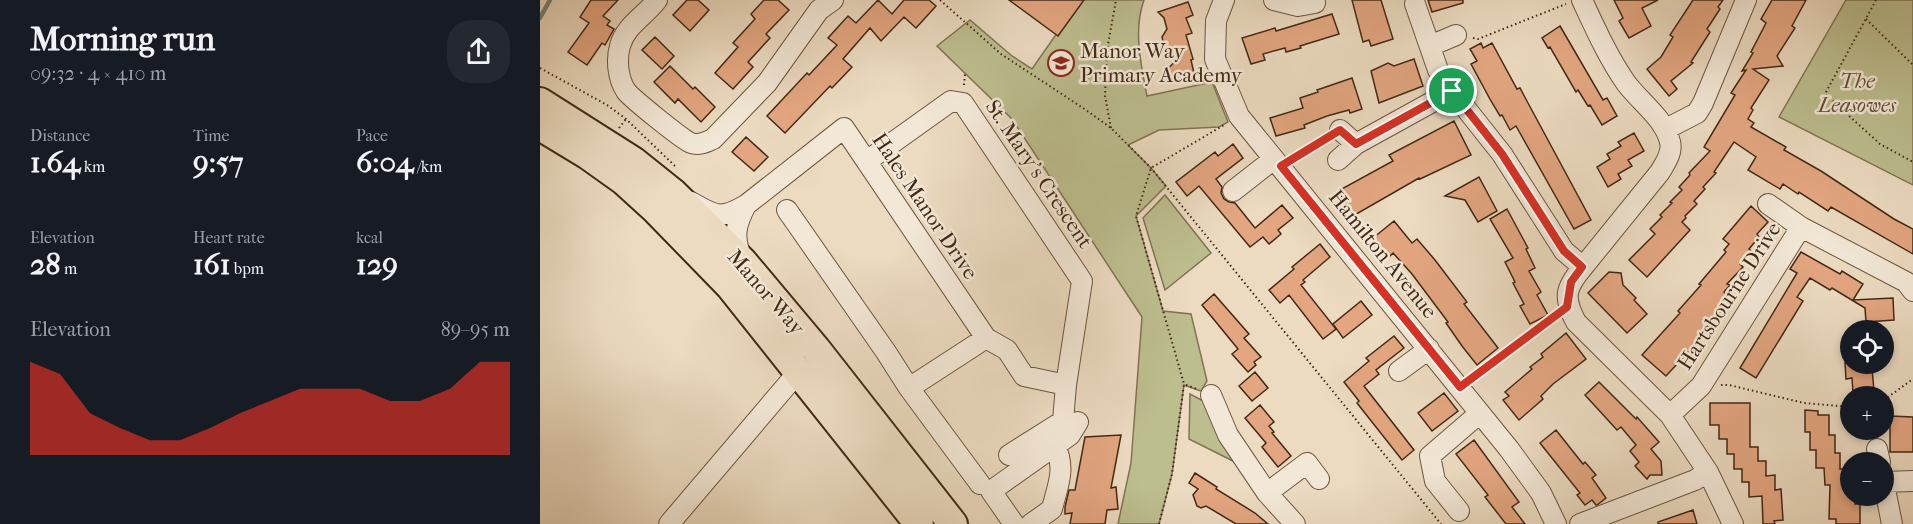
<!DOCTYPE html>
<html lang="en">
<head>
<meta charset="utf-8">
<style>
  body { margin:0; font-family:"IM FELL French Canon",serif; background:#242831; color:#f1f3f6; height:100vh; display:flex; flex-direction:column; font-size:22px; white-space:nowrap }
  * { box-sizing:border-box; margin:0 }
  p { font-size:20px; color:#9ea1a6 }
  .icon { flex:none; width:33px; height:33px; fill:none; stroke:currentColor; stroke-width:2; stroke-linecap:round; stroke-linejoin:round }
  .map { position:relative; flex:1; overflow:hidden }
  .drawer { display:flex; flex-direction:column; background:#171b24; width:540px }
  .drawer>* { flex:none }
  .controls { position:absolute; left:1300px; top:320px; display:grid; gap:12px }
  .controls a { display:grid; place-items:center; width:54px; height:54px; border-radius:50%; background:#171b24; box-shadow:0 3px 9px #0003; font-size:30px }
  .pin { position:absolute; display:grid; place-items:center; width:51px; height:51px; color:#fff; margin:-26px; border:3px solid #fff; border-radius:50%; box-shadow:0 2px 6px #0007 }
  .round { display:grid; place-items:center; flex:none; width:63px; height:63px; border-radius:24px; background:#242831 }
  .overview { display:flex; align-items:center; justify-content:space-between; height:102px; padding:0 30px }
  h1 { font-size:33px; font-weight:800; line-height:45px }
  .metrics { display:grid; grid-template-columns:repeat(3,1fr); gap:9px; height:102px; padding:6px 30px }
  .metrics div { display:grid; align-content:center }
  .metrics b { font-size:30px; font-weight:800 }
  .metrics small { font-size:16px; font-weight:400 }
  .metrics p { font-size:16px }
  .chart { height:168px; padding:12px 30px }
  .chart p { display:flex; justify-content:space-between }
  .chart svg { width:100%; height:108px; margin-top:6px; fill:#d93025; opacity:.7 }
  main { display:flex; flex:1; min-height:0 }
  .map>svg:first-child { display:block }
  .green { fill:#bdbe8f; stroke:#807452; stroke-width:1.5 }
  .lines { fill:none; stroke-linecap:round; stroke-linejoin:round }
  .stream { stroke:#768176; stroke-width:4.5 }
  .building { fill:#e3a680; stroke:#422914; stroke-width:1.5 }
  .minor-casing { stroke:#6c563f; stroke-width:22 }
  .highway-casing { stroke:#422914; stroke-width:32 }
  .path { stroke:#422914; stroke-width:2; stroke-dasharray:1.5 3; stroke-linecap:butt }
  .minor { stroke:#f3e8d7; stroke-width:20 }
  .highway { stroke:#ecdbc1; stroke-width:28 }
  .route-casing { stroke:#fff; stroke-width:12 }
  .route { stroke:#d93025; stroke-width:8 }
  .labels { text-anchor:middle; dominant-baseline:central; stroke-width:5; stroke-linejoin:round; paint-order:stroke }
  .poi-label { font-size:21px; fill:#422914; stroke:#f3e8d7; text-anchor:start }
  .park-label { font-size:21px; font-style:italic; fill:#614e33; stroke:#f3e8d7 }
  .street-label { font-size:21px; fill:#422914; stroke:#f3e8d7 }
</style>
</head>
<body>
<main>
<section class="drawer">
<div class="overview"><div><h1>Morning run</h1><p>09:32 · 4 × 410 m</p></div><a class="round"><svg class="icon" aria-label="share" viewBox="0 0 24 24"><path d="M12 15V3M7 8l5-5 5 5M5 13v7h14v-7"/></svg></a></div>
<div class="metrics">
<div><p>Distance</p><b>1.64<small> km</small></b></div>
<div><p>Time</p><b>9:57</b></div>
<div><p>Pace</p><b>6:04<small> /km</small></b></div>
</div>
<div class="metrics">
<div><p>Elevation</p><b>28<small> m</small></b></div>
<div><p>Heart rate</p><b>161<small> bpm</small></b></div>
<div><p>kcal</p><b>129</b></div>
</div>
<div class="chart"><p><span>Elevation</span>89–95 m</p>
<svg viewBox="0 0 160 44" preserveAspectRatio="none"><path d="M0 44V6L10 11L20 27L30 33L40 38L50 38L60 33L70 27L80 22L90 17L100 17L110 17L120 22L130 22L140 17L150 6L160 6V44z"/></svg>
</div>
</section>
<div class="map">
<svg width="1373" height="524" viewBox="0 0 1373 524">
  <rect width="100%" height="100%" fill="#ecdbc1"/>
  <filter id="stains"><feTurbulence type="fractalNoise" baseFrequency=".00333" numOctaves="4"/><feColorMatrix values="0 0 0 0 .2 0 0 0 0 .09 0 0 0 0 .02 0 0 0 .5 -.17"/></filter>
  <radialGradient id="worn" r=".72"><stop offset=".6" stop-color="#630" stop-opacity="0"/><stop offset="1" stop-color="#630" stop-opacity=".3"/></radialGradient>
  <!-- green -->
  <path class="green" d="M540,0H604C593,30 601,65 607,96L672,82L688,122L679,127L619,130L588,145L611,168L626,186L596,216L623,311L651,314L667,381L661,391L644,385L632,474L619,524H578L591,463L602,317L472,119L397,46L430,20L472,56L492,69Z
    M1306,0H1373V185L1239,117Z
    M625,195L671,253L625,290L603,218Z
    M650,394L667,403L695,462L649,439Z"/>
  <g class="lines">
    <!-- stream -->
    <path class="stream" d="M0,18L10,0"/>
  </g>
  <!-- building -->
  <path class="building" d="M51,0H78L63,16L70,21L67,25L74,29L65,45L62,43L47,65L28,52L49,23L40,17Z
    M147,0H158L169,10L150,31L133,15Z
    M224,0H238L249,10L226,34L230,38L208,62L213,67L193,89L175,73L198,47L193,43L215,19L211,14Z
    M338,0L352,14L364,0H389L396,6L376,28L364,17L341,41L330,28L303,59L312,67L292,88L290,86L245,133L227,116L267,73L269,75L297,45L288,38L308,16L316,23Z
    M469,0H544L518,36Z
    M812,0H841L853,39L831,46L829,40L823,42Z
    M888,0H923V3L892,12Z
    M1074,0H1118L1102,8L1111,26L1089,38L1079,21L1083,18Z
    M1153,0H1183L1178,7L1180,9L1167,29L1170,32L1151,62L1153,63L1131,81L1137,89L1129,96L1107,69L1121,57L1133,37L1130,35Z
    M1232,0H1266L1252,26L1255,28L1237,56L1243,66L1213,69L1229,80L1211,108L1213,110L1208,119L1214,123L1211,127L1246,147L1244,150L1281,171L1354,219L1373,229V254L1291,207L1288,211L1259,192L1258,194L1243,184L1240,189L1208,170L1216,157L1194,142L1174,172L1176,173L1163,187L1165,189L1154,201L1157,204L1145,216L1146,218L1142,222L1150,230L1107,277L1089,260L1115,234L1110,229L1122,217L1120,215L1132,203L1130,202L1142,190L1139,187L1150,175L1149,173L1170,151L1164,147L1195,95L1191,93L1206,70L1202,71L1213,53L1211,52L1226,23L1221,19Z
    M648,2L653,15L646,18L652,33L646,35L653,59L651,60L655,78L635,83L634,79L623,73L637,60L620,51L624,46L622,37L627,29L624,18L618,12Z
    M792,14L799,34L760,46L761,48L746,52L745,48L723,54L725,60L711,64L702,38L735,28L736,31Z
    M1020,26L1063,100L1067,98L1077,116L1062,125L1050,105L1048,106L1038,90L1036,92L1010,47L1008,48L1002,38Z
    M115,37L134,56L122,69L102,50Z
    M941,43L943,48L952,43L977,89L980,88L988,103L1051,220L1034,229L976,126L970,130L962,115L960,116L951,101L931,64L937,61L930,49Z
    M874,59L883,86L839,103L831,71L848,63L854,66Z
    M130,66L153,89L155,87L175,107L161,122L138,99L135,103L114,82Z
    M812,78L822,109L810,113L809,110L787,116L764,125L765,128L736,136L730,118L763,108L760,98L778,92L777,90Z
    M914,121L931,155L880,179L879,178L813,216L798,191L853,161L849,155Z
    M1094,133L1104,151L1088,160L1092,166L1078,174L1081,179L1068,187L1057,167L1070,159L1067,154L1081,146L1078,142Z
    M206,137L228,157L214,171L192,152Z
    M693,144L703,158L676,179L682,187L681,193L684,199L689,202L695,203L715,228L742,205L753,218L738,230L741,234L729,244L723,237L710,247L659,186L647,196L636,182L675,152L678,156Z
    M939,177L957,211L938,222L925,200L905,196Z
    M1211,206L1228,222L1217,234L1219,237L1209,249L1211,251L1200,264L1203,267L1187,284L1190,285L1184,292L1191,297L1182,307L1184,308L1160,335L1162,337L1126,376L1102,355L1140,313L1138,311L1161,285L1159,284L1186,252L1184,250L1189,244L1183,239Z
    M967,209L988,248L986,249L995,268L989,271L1001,292L997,295L1008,315L990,324L980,306L984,304L973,283L975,282L965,262L973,258L950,219Z
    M854,221L872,243L877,239L895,260L927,302L924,304L958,348L937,365L922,346L906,323L908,322L872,274L853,253L849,257L833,238Z
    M780,244L790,257L763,280L765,282L761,285L796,329L783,339L749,295L740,303L729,290L754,269L752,267Z
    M1261,252L1300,274L1302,271L1323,284L1313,300L1353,298L1354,320L1326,322L1325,308L1292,288L1290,290L1270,278L1257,297L1263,301L1216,378L1200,368L1257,273L1250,269Z
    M1069,272L1081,273L1083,285L1096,298L1094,300L1107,314L1087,333L1048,293Z
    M674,294L709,334L704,338L721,357L714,362L716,365L708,372L692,354L698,349L662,305Z
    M821,301L832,315L803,338L793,324Z
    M1026,333L1046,359L1013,384L1001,396L1003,399L979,420L963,400L969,396L965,392L992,369L990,367L1003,357L1001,354Z
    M854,336L864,348L836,370L839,374L824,386L874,450L862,460L817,403L819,401L804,382L829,361L826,358Z
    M1305,363H1330V368H1332L1334,391L1313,393L1312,378L1306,379Z
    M715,372L728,388L712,401L699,386Z
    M1059,382L1096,419L1097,417L1119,442L1111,449L1121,461L1122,475H1110L1107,479L1095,466L1099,462L1090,451L1096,445L1081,427L1077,430L1045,395Z
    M904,393L918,411L892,431L878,413Z
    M1170,403H1210V447H1218V461H1226V476L1235,475V490L1241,489L1243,520L1234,521L1235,524H1223L1222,496L1209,497V482H1202V469H1194V454H1187V439H1179V425H1170Z
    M720,405L734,422L729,426L734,432L732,433L751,456L738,467L722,447L726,443L705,418Z
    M1265,410L1278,411V415H1289V435H1295V453H1300V469H1308V487H1311V495H1314L1315,504H1320V524H1296V519H1289L1290,485H1285L1284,468H1276V450H1270V432H1265Z
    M1350,416L1373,417V452H1350Z
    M1016,430L1043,464L1045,462L1056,475L1052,478L1066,498L1057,505H1056L1052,500L1045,505L1037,495L1040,493L1000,443Z
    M581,435L571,488L576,487L578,509L567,510L565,524H530L532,513L525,514V507L529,490H535L545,437Z
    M934,440L979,502L972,507L985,524H966L945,497L948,495L916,454Z
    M655,473L677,487L676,489L715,513L728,524H696L666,506L661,508L657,506L653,495L658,489L649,483Z
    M1153,510L1157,524H1118V522Z"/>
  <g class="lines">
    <defs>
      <path id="minor" d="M117,0C105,16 85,26 80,46C76,60 78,79 86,91C91,98 143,140 151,143C159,146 166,142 173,139L227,83L279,10L293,0
        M684,0L676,21L675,59L699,116L969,449L1001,493L1016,524
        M734,0L758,6L775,3
        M1042,0C1055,28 1068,57 1086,83C1100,102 1125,119 1130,142C1133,153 1125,163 1120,172L1043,267
        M875,4L898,70L912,91L962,154L1024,251L1043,267C1025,288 1023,298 1036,322L1130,415L1168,472L1193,524
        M890,46L916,35
        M1126,129L1157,113L1163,103L1206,0
        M800,130L816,144
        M798,160L816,144L912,91
        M327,161L411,101L423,103L542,281L526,385L484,376L467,350L446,338
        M693,191L734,159
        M151,202C176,216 180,220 206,205L304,128L446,338L369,388L346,352L247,210
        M1228,204L1261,227L1366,282L1373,291
        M202,259C193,237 195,226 206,205
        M859,371L889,349
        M369,388L440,484
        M671,395L688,435L727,493L755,524
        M1130,415L1161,386L1261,227
        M1337,449L1340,462
        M469,455L523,421L526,385
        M1344,482L1373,481
        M1344,484L1352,524
        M727,493L767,463L779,479
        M919,511L895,481L890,456L940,413
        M129,524L259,371
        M474,524L451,491L530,435L538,422
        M491,524L512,509C518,484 526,470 515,445
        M1040,524L1155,480L1168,472"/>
      <path id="highway" d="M0,102L93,161L133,193L203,262L276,349L413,524
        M0,126L48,155L83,180L116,210L190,286L379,524"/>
    </defs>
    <!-- minor casing -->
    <use href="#minor" class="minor-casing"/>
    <!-- highway casing -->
    <use href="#highway" class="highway-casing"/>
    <!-- path -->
    <path class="path" d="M400,0L461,54L546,110L571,128L611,168L901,524
      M1336,0L1285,94L1340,144L1373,162
      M1326,19L1373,65
      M933,38L938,39L1026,4
      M0,68L67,105L86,119L136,167
      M424,85L425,73
      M79,128L86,119
      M571,128L565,96L567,50L576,0
      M754,158L785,139
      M933,377L1015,316
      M646,385L657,389
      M1181,385H1189L1264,403L1311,407
      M1344,400L1373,379
      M1344,407L1345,399
      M619,524L632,474L644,384L596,216L611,168L684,125"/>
    <!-- minor -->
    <use href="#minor" class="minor"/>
    <!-- highway -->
    <use href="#highway" class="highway"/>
  </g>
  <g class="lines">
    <defs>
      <path id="route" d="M912,91L962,154L1024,251L1042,267L1031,282L1027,307L920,387L741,166L800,130L816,144Z"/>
    </defs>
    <!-- route casing -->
    <use href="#route" class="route-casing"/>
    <!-- route -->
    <use href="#route" class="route"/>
  </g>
  <!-- icons -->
  <defs>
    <symbol id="school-ring" viewBox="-11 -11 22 22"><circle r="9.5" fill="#f3e8d7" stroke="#8f2418" stroke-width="1.5"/><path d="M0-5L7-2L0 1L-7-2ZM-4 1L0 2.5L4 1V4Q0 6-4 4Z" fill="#8f2418"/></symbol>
  </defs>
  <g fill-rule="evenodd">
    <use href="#school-ring" x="506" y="48" width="30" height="30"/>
  </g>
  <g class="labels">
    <!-- poi labels -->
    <g class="poi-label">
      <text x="540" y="51">Manor Way<tspan x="540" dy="24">Primary Academy</tspan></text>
    </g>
    <!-- park labels -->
    <g class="park-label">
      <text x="1317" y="81">The<tspan x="1317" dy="24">Leasowes</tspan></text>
    </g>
    <!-- street labels -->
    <g class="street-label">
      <text transform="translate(499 174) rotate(56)">St. Mary's Crescent</text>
      <text transform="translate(385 206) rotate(56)">Hales Manor Drive</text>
      <text transform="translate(843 254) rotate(51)">Hamilton Avenue</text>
      <text transform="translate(226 292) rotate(49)">Manor Way</text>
      <text transform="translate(1189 296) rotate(-57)">Hartsbourne Drive</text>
    </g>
  </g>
  <rect width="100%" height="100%" filter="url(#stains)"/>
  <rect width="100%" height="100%" fill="url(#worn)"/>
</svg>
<div class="controls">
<a><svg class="icon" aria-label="locate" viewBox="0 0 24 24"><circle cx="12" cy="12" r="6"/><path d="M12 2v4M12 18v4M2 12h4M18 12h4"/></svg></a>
<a>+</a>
<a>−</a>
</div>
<div class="pin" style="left:912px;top:91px;background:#1e9e55"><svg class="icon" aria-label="arrive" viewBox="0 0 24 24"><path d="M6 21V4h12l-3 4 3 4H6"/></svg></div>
</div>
</main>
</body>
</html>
